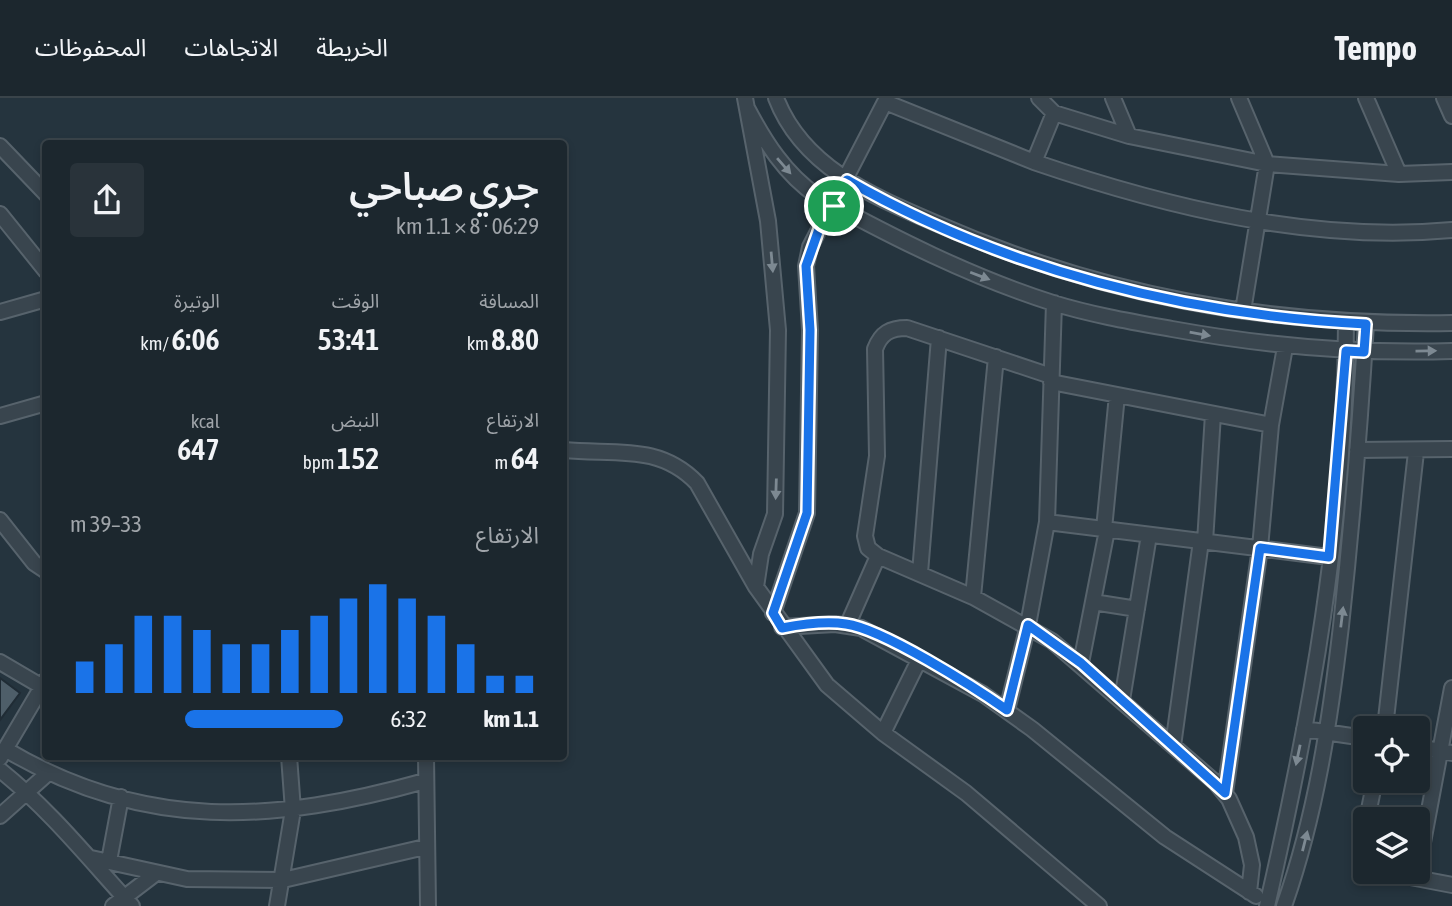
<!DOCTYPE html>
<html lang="ar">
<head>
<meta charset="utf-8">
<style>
  body { margin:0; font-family:"Asap Condensed","Noto Sans Arabic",sans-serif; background:#29333a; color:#f1f3f6; direction:rtl; height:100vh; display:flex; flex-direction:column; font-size:26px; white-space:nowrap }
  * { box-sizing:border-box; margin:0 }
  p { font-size:23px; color:#a0a5aa }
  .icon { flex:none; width:38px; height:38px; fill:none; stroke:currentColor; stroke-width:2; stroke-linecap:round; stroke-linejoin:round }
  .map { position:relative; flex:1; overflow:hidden; direction:ltr }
  .drawer { position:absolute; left:42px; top:42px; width:525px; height:620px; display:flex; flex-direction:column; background:#1c272e; border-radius:7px; box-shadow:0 4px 10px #0003,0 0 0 2px #3a444a; direction:rtl }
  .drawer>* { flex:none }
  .controls { position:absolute; left:1353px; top:618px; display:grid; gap:14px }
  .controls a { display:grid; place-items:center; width:77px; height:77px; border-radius:7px; background:#1c272e; box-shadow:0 4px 10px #0003,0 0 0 2px #3a444a; font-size:35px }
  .pin { position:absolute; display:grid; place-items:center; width:60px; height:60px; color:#fff; margin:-30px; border:4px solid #fff; border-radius:50%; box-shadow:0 2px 7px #0007 }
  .round { display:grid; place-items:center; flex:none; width:74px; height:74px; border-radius:7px; background:#29333a }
  .summary { display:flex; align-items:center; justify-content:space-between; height:119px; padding:0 28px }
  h1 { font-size:38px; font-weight:600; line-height:52px }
  .metrics { display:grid; grid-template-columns:repeat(3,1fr); gap:10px; height:119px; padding:7px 28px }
  .metrics div { display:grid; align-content:center }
  .metrics b { font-size:30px; font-weight:600 }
  .metrics small { font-size:19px; font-weight:400 }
  .metrics p { font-size:19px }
  .chart { height:196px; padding:14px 28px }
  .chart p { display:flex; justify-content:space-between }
  .chart svg { width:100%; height:126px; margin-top:7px; stroke:#1a73e8; stroke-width:6 }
  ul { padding:0 28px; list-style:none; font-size:23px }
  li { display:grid; grid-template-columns:112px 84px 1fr; align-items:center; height:52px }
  li i { height:18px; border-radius:9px; background:#1a73e8 }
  header { display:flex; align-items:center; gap:42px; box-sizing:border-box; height:98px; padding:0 35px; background:#1c272e; border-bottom:2px solid #3a444a }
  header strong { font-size:33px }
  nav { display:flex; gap:38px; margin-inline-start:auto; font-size:24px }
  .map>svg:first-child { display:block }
  .building { fill:#4e5e69; stroke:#202c35; stroke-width:2 }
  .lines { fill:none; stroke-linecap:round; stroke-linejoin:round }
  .minor-casing { stroke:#57636c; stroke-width:18 }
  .minor { stroke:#39454e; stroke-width:14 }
  .oneway { fill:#7d8992 }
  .route-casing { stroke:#fff; stroke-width:14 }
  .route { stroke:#1a73e8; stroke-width:9 }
</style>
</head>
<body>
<header>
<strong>Tempo</strong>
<nav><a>الخريطة</a><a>الاتجاهات</a><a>المحفوظات</a></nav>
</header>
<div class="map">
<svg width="1452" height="808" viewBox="0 0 1452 808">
  <rect width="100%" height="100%" fill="#25343e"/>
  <!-- building -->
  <path class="building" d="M0,580L20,595L0,622Z"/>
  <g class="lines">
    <defs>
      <path id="minor" d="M745,0L768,123L778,232L775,416L761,456L756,489
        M776,0C802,68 870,97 933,124C1102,198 1268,228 1452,225
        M1039,0L1054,15L1129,38L1267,66L1399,76L1452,74
        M1113,0L1129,38
        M1239,0L1267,66L1243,213
        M1366,0L1399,76
        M1444,0L1452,18
        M747,10C765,44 785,76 817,98C892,139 971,179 1053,205C1092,217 1133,224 1172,231C1266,248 1357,256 1452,253
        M0,48L46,96
        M1034,64C1166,109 1312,145 1452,132
        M0,116L46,173
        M0,214L46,201
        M1051,284L1271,327
        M0,318L46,305
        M564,352C613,357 659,345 697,385L756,489L827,587L883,635L966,695L1099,808
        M1357,352L1452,351
        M0,422L34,465L46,473
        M1047,424L1329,459
        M1104,431L1117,297
        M1205,444L1213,316
        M878,458L868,450L865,438L877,358L875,251C881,235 890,230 907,230L1051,278
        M920,475L939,240
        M973,499L996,259
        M1093,504L1137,511
        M773,515L807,415L810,232L806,168L810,149L885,4L1034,64L1054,15
        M848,526L878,458L973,499L1052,543L1216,685L1229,701L1246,739L1252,767L1249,794
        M782,529L835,526L861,530L983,596L1032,631L1165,739L1256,798
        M0,564L46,591
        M1081,565L1107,432
        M1122,602L1149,437
        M1007,612L1028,527L1047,424L1054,205
        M1385,630L1416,354
        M1304,631L1365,640
        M883,635L920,560
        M1173,648L1201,443
        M1418,649L1452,655
        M5,651C144,734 275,725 425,683
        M426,658L428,808
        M0,660L46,582
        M0,672C50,712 89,761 132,808
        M1225,695L1260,450L1271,327L1285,249
        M0,718L47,676
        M1367,721L1375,682
        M1365,729L1360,758L1365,764
        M91,760L187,781L283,782L425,749
        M109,763L121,699
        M1418,771L1452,590
        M1384,774L1452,787
        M113,808L155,776
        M277,808L293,712L289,658
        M1267,808C1311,618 1346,421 1346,225
        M1284,808C1316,717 1330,623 1341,528C1352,427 1360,327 1366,226"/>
    </defs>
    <!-- minor casing -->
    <use href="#minor" class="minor-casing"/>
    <!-- minor -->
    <use href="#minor" class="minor"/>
  </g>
  <!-- one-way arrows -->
  <defs><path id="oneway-solid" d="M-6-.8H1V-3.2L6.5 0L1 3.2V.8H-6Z" transform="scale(1.75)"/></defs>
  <g class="oneway">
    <use href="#oneway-solid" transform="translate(784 68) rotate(49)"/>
    <use href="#oneway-solid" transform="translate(772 164) rotate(85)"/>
    <use href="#oneway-solid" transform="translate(980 178) rotate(21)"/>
    <use href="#oneway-solid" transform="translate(1200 236) rotate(10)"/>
    <use href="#oneway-solid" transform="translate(1426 253) rotate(-1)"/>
    <use href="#oneway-solid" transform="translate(776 391) rotate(92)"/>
    <use href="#oneway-solid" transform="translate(1342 519) rotate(-83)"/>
    <use href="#oneway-solid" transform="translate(1298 657) rotate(102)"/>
    <use href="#oneway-solid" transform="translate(1305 743) rotate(-76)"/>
  </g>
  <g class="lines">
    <defs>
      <path id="route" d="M847,82C1004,172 1186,217 1366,226L1364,254L1346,253L1329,459L1260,450L1225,695L1081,565L1028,527L1007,612C974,589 883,531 846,526C826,523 803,526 782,530L773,515L807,415L810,232L806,168L819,131Z"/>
    </defs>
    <!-- route casing -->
    <use href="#route" class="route-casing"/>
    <!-- route -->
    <use href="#route" class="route"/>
  </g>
</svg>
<div class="controls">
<a><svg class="icon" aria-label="locate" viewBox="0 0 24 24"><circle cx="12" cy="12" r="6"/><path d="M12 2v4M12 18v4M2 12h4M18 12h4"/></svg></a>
<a><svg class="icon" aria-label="layers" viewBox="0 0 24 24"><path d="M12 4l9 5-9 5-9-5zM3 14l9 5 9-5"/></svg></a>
</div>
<div class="pin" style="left:834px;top:108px;background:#1e9e55"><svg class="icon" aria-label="arrive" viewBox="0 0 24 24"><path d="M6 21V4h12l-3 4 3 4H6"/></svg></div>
<section class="drawer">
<div class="summary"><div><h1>جري صباحي</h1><p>06:29 · 8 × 1.1 km</p></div><a class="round"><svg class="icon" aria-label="share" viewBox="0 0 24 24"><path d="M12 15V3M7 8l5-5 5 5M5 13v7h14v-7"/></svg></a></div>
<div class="metrics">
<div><p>المسافة</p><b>8.80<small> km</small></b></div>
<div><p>الوقت</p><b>53:41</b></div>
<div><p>الوتيرة</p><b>6:06<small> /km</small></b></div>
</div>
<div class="metrics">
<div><p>الارتفاع</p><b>64<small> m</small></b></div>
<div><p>النبض</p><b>152<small> bpm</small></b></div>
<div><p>kcal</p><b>647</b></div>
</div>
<div class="chart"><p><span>الارتفاع</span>33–39 m</p>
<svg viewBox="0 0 160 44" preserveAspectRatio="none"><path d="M5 44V33M15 44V27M25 44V17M35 44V17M45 44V22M55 44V27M65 44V27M75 44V22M85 44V17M95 44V11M105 44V6M115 44V11M125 44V17M135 44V27M145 44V38M155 44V38"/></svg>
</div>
<ul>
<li><b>1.1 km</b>6:32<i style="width:58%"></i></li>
</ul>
</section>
</div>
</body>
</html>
